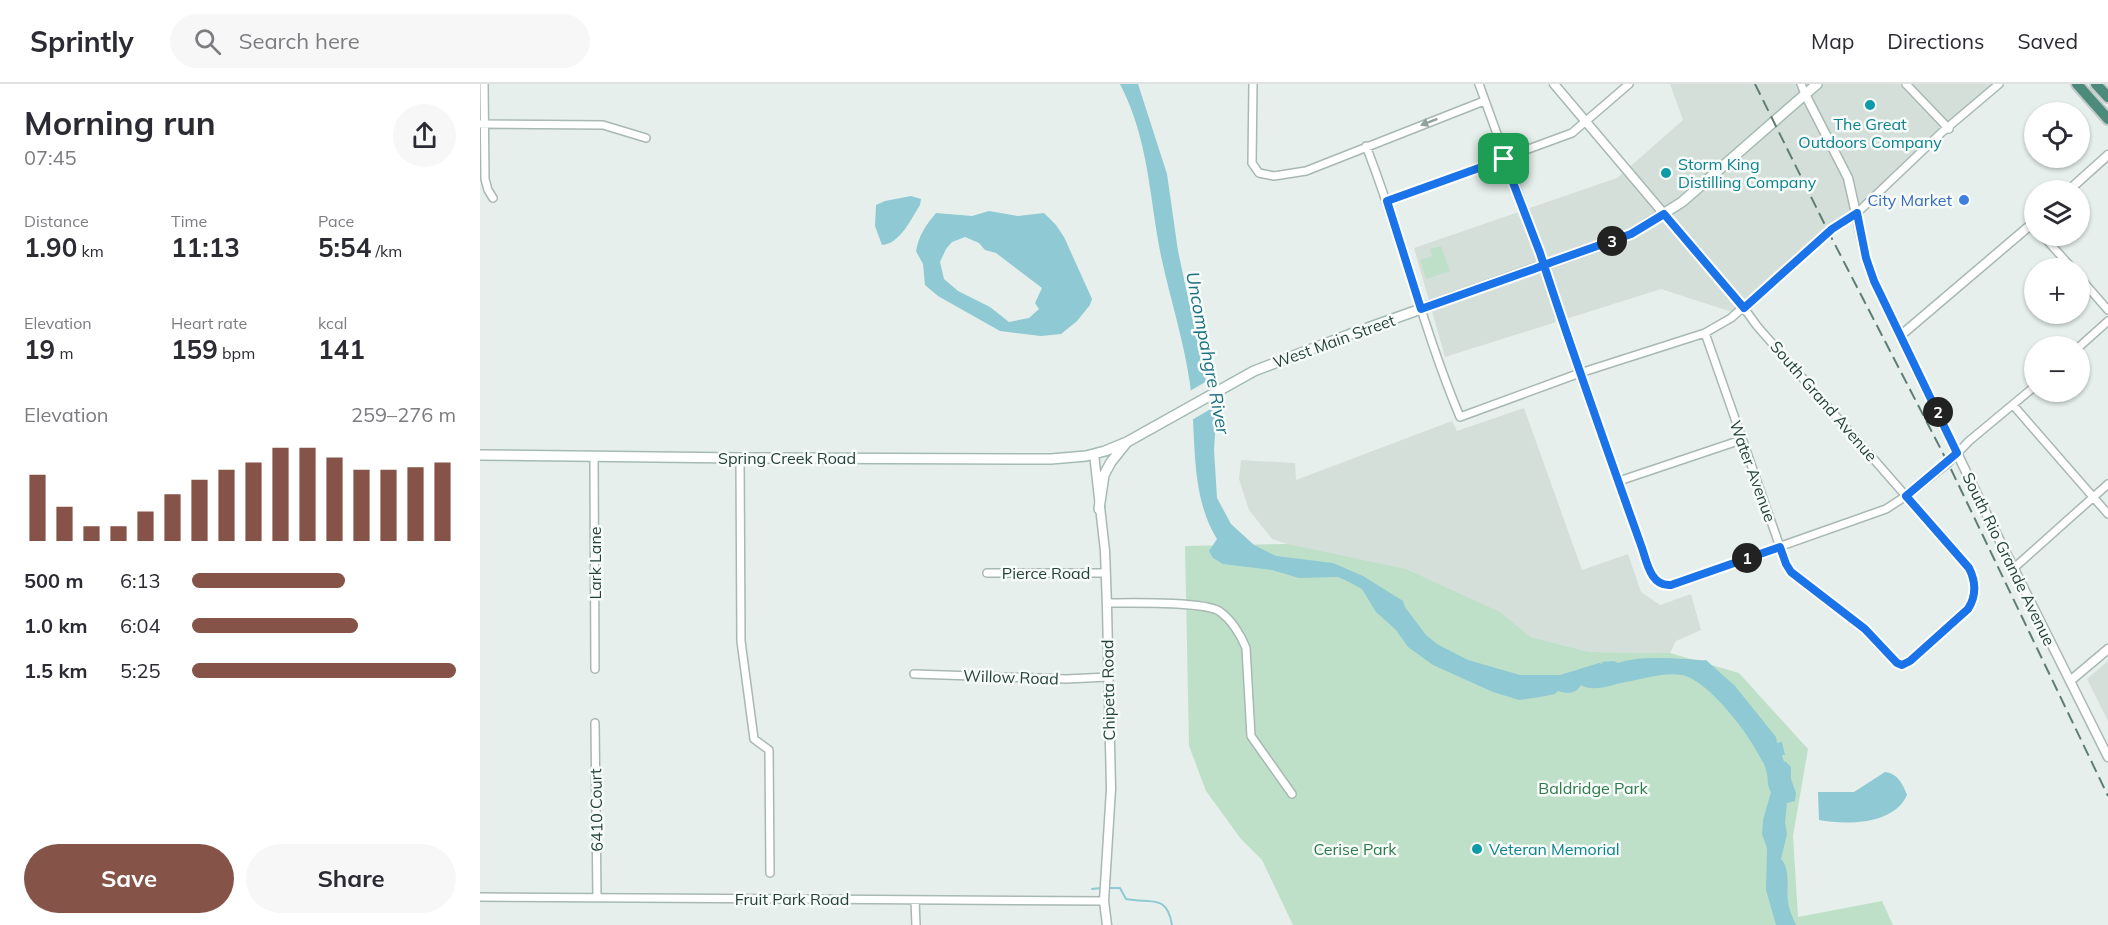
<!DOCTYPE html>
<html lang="en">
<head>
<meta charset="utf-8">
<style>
  body { margin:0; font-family:Mulish,sans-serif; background:#f7f7f7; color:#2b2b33; height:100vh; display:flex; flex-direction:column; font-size:22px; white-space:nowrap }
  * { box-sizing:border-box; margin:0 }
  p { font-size:20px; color:#7c7c81 }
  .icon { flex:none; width:33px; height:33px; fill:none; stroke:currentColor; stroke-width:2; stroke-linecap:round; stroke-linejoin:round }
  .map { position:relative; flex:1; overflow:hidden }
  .panel { display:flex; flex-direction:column; background:#fff; width:480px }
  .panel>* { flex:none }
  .fabs { position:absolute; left:1544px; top:18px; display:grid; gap:12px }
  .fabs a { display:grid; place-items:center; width:66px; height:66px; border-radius:50%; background:#fff; box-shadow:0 2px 4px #0004; font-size:30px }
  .pin { position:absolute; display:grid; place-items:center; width:51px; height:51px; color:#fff; margin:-26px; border-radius:12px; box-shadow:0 3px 9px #0006 }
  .km { position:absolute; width:30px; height:30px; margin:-15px; border-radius:50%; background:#222; color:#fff; font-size:16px; line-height:30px; text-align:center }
  .round { display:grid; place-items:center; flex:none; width:63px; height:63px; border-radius:32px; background:#f7f7f7 }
  .head { display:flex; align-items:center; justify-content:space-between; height:102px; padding:0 24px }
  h1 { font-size:33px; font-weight:700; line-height:45px }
  .metrics { display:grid; grid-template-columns:repeat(3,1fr); gap:9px; height:102px; padding:6px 24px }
  .metrics div { display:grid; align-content:center }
  .metrics b { font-size:26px; font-weight:700 }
  .metrics small { font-size:16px; font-weight:400 }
  .metrics p { font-size:16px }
  .chart { height:168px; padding:12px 24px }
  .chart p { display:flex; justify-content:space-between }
  .chart svg { width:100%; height:108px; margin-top:6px; stroke:#855347; stroke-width:6 }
  .action { display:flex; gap:12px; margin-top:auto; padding:12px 24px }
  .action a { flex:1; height:69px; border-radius:36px; background:#855347; color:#fff; font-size:24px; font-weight:700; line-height:69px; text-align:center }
  .action a+a { background:#f7f7f7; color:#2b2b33 }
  ul { padding:0 24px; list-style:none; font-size:20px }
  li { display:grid; grid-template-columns:96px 72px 1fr; align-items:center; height:45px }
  li i { height:15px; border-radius:8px; background:#855347 }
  header { display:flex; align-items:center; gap:36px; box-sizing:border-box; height:84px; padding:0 30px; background:#fff; border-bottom:2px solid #e1e1e2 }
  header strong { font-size:28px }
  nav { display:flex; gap:33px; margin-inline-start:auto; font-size:21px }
  .search { width:420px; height:54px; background:#f7f7f7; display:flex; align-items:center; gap:15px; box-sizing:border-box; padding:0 21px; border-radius:33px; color:#7c7c81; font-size:22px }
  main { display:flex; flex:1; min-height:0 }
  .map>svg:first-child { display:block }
  .built { fill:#d4dfda }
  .green { fill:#bfe0c8 }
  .water { fill:#8ec9d4; fill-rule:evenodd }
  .pier { fill:#e6efeb }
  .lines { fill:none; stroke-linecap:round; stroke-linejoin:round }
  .stream { stroke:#8ec9d4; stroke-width:2 }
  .minor-casing { stroke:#a8b8b2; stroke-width:10 }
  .tertiary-casing { stroke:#a8b8b2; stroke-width:11 }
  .secondary-casing { stroke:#a4bbb3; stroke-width:12 }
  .trunk-casing { stroke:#c2cac8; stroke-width:14 }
  .minor { stroke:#fff; stroke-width:7 }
  .tertiary { stroke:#fff; stroke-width:8 }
  .secondary { stroke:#fff; stroke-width:9 }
  .trunk { stroke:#4c8a7c; stroke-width:10 }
  .rail { stroke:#5f7d75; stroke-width:2; stroke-dasharray:12 6; stroke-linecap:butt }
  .oneway { fill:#92a09c }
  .route-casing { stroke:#fff; stroke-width:12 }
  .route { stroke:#1a73e8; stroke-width:8 }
  .culture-dot { fill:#0f9aa8; stroke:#f7fbf9; stroke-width:2 }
  .shop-dot { fill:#3f7fe0; stroke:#f7fbf9; stroke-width:2 }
  .labels { text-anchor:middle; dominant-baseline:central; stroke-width:5; stroke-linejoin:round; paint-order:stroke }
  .culture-label { font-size:16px; fill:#0d838f; stroke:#f7fbf9; text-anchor:start }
  .shop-label { font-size:16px; fill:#366cbe; stroke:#f7fbf9; text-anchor:end }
  .street-label { font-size:16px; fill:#24423a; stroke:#f7fbf9 }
  .park-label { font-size:16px; fill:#2d7a4b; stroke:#f7fbf9 }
  .water-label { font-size:18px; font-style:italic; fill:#1c6f80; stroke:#f7fbf9 }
</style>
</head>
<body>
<header>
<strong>Sprintly</strong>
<div class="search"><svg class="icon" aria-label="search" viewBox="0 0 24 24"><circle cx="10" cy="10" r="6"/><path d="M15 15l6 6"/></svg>Search here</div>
<nav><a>Map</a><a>Directions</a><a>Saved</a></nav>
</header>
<main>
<section class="panel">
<div class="head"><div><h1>Morning run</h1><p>07:45</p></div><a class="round"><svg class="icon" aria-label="share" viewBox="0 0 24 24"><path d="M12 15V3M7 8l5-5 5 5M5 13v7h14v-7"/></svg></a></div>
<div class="metrics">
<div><p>Distance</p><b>1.90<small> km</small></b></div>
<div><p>Time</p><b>11:13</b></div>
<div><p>Pace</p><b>5:54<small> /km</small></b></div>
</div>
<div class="metrics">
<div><p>Elevation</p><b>19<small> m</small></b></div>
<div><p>Heart rate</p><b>159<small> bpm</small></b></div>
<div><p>kcal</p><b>141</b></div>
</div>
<div class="chart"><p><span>Elevation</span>259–276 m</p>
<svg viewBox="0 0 160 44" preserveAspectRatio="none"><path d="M5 44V17M15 44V30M25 44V38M35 44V38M45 44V32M55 44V25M65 44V19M75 44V15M85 44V12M95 44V6M105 44V6M115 44V10M125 44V15M135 44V15M145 44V14M155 44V12"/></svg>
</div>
<ul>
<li><b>500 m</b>6:13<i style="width:58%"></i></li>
<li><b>1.0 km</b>6:04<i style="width:63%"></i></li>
<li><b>1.5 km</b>5:25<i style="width:100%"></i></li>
</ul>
<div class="action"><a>Save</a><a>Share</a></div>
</section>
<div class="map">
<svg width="1628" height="841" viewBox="0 0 1628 841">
  <rect width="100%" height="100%" fill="#e6efeb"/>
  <!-- built -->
  <path class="built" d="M1190,0H1518L1377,129L1252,228L1181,205L965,273L934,164L1137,94L1203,36Z
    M1044,324L1102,486L1148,470L1161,508L1180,521L1211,510L1221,546L1196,557L1190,569L1110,568L1051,553L1019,528L792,455L769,426L759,395L761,376L815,379L816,396L972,337L977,347Z
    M1628,577V637L1607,595Z"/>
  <!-- green -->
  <path class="green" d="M961,162L970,187L946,195L940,176L952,172L950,165Z
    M808,460L926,485L1020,528L1051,553L1110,568L1190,569L1259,589L1328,665L1313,752L1318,833L1402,817L1413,841H813L782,776L761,755L726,707L709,662L705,462Z"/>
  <!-- water -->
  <path class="water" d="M640,0H658L687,90L698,167L723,284L736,334L734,366L737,414L751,440L774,461L796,472L853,479L883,492L923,517L925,523L946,551L957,560L988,576L1040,591H1080L1119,579L1123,580L1121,578L1134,577L1138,579C1158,572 1185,574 1207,575C1214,575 1220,577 1226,576L1255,602L1296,653L1297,659L1302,658L1305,671H1302L1304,678L1305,677L1311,683V695L1316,709L1315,717L1307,719L1305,739L1307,750L1301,775C1311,785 1306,805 1308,818C1309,826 1313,834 1316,841H1296L1286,806L1287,764L1282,750L1283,736L1291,708C1286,700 1289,694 1286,686C1285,681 1282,677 1280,673C1269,650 1228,596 1202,591C1184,588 1163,595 1146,598C1133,600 1114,609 1101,601C1096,610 1087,610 1078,607L1075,610L1060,613L1039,616L1013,608L953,581L928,563L916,546L896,528L882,505L867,497L858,493L819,494L792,486L743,480L733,474L729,467L737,455C709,410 717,352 710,300C704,257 690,214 681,172C669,112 669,56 640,0Z
    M431,112L441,115L440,121C431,135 420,160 402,161L395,142L396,121L405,117Z
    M509,127L538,132L564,129L576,141L584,153L612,215L610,221L597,237L581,250L561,252L520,247L458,212L445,201L443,180L436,167C439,151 446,141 456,129L492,132ZM485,153L499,159L505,166L516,169L562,204L555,219L559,225L549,234L529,238L510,223L478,207L464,195L460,178L466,165L472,158Z
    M1405,688C1417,689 1423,700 1427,711C1414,741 1366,741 1339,736L1338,708H1374Z"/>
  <!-- pier -->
  <path class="pier" d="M729,296L736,322L710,337L708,308Z"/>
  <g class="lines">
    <!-- stream -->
    <path class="stream" d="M627,804H640L646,815C670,820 687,809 692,841
      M612,805L621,804"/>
    <defs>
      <path id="minor" d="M4,0L5,95L8,106L13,114
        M773,0L772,79L779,89L794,92L826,87L1004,17
        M999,0L1060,169L1160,460C1166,475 1170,504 1191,501L1406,425L1426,412L1468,379L1489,357L1554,303
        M1321,0L1325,10
        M1426,0L1469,45
        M0,40L123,41L166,54
        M886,62C921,151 943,245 980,333L1100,289L1225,249L1251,234L1352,145L1377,129L1461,49L1519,0
        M907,117L1092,49L1149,0
        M1184,130L1264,224L1277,242L1489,484C1496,498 1497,511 1488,525L1427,579L1422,581L1417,579L1385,545L1311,488L1306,480L1225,249
        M1563,152L1592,184
        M1599,193L1628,226
        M1599,263L1628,237
        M1533,321L1628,430
        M114,373L115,585
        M260,374L261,557L274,655L289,666L290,789
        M1139,397L1261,356
        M1534,484L1628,400
        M507,489H626
        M627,519C648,519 723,517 739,527C751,535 761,551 766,564L771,652L812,710
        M434,590L586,595L628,593
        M115,639L117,814
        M0,813L624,817
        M435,816L436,841"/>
      <path id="tertiary" d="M1074,0L1184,130
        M1325,10L1368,94L1386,174L1394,197L1505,427L1628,673
        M1589,106L1628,71
        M1420,252L1554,138
        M614,370L625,467L627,523L631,705L624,817L627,841
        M1590,597L1628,565"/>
      <path id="secondary" d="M0,371L260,374L571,375L606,372L625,367L647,358L774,287L868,251L1151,150L1202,118L1337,0
        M619,425L624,391L631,378L647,358"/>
      <path id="trunk" d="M1597,0L1628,35
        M1616,0L1628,13"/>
    </defs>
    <!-- minor casing -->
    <use href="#minor" class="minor-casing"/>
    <!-- tertiary casing -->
    <use href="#tertiary" class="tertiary-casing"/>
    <!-- secondary casing -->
    <use href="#secondary" class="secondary-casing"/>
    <!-- trunk casing -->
    <use href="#trunk" class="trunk-casing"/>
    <!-- minor -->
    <use href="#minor" class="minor"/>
    <!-- tertiary -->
    <use href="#tertiary" class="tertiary"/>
    <!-- secondary -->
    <use href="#secondary" class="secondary"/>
    <!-- trunk -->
    <use href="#trunk" class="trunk"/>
    <!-- rail -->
    <path class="rail" d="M1275,0L1349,149L1468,379L1628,712"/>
  </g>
  <!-- one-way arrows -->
  <defs><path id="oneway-solid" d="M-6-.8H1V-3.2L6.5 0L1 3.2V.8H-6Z" transform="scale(1.5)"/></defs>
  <use class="oneway" href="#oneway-solid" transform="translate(949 38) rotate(159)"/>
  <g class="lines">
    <defs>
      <path id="route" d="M1024,75L1060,169C1092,268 1127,366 1162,464C1167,479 1171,503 1191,501L1300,463L1306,480L1311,488L1385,545L1417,579L1422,581L1430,577L1488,525C1497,511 1496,498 1489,484L1426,412L1477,369L1394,197L1386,174L1377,129L1352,145L1264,224L1184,130L1151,150L1072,178L1054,185L941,225L907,117L1024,75"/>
    </defs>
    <!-- route casing -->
    <use href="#route" class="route-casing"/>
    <!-- route -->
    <use href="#route" class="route"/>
  </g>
  <!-- markers -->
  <g class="culture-dot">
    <circle cx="1390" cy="21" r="6"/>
    <circle cx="1186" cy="89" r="6"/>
    <circle cx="997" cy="765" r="6"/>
  </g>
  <circle class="shop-dot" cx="1484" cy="116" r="6"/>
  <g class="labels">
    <!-- culture labels -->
    <g class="culture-label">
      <text x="1390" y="40" text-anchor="middle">The Great<tspan x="1390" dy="18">Outdoors Company</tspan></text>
      <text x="1198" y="80">Storm King<tspan x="1198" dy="18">Distilling Company</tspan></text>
      <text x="1009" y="765">Veteran Memorial</text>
    </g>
    <!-- shop labels -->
    <g class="shop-label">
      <text x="1472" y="116">City Market</text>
    </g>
    <!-- street labels -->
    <g class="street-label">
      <text transform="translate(854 257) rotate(-20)">West Main Street</text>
      <text transform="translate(1344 317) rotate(49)">South Grand Avenue</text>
      <text x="307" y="374">Spring Creek Road</text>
      <text transform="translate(1273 387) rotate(70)">Water Avenue</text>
      <text transform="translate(1529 475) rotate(64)">South Rio Grande Avenue</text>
      <text transform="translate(115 479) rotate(-90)">Lark Lane</text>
      <text x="566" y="489">Pierce Road</text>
      <text transform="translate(531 593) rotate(2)">Willow Road</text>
      <text transform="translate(628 606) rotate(-91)">Chipeta Road</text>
      <text transform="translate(116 726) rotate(-91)">6410 Court</text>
      <text x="312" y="815">Fruit Park Road</text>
    </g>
    <!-- park labels -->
    <g class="park-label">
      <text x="1113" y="704">Baldridge Park</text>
      <text x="875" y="765">Cerise Park</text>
    </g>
    <!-- water labels -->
    <g class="water-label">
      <text transform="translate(728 269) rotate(79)">Uncompahgre River</text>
    </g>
  </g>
</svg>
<div class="fabs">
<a><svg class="icon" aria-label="locate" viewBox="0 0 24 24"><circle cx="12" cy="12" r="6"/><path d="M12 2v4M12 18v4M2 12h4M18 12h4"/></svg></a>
<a><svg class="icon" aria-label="layers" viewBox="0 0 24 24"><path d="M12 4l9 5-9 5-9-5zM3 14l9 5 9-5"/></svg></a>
<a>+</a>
<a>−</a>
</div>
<div class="pin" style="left:1024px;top:75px;background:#1e9e55"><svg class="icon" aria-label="arrive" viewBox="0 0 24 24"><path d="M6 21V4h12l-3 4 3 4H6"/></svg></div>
<b class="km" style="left:1267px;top:474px">1</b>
<b class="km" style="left:1458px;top:328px">2</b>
<b class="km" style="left:1132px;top:157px">3</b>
</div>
</main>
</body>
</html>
